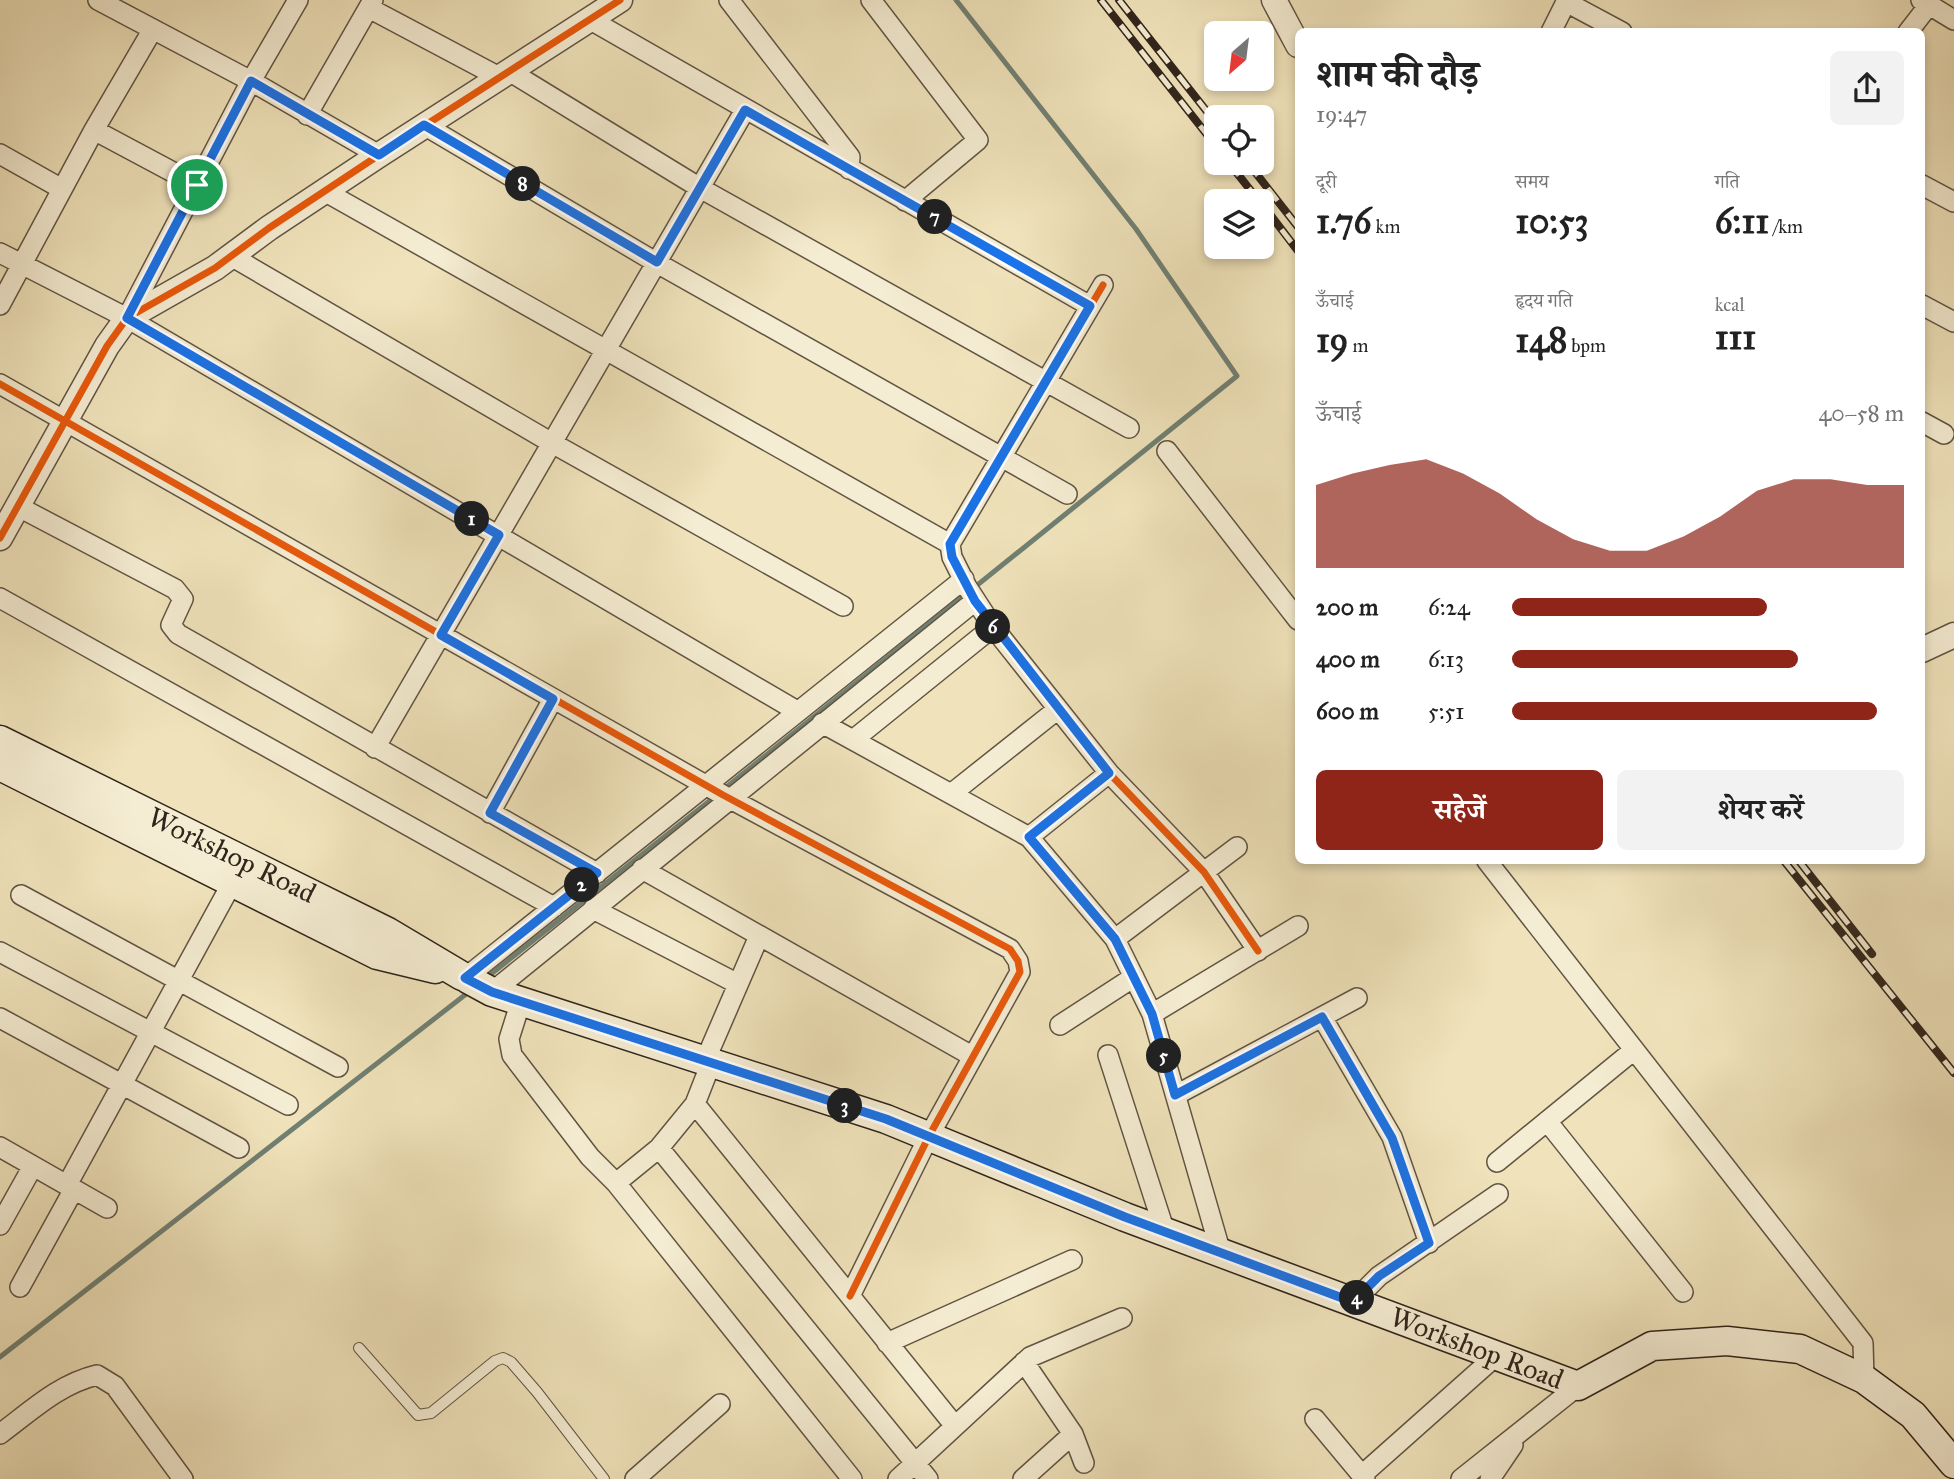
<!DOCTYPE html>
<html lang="hi">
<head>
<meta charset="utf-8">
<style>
  body { margin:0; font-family:"IM FELL Great Primer","Noto Serif Devanagari",serif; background:#f2f2f2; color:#222; height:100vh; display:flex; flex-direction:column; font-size:26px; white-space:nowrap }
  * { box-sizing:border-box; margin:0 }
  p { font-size:23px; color:#767676 }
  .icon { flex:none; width:38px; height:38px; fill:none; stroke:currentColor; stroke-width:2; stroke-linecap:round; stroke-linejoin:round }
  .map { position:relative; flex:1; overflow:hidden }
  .drawer { position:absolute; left:1295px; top:28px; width:630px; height:836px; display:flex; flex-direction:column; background:#fff; border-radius:10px; box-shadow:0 4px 10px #0003 }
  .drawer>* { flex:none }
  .needle { width:46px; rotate:208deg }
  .tools { position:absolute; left:1204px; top:21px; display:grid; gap:14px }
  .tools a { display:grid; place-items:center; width:70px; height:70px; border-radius:10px; background:#fff; box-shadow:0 4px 10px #0003; font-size:35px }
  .pin { position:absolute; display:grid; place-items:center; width:60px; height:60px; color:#fff; margin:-30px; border:4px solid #fff; border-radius:50%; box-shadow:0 2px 7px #0007 }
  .km { position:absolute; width:35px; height:35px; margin:-18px; border-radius:50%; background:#222; color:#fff; font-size:19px; line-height:35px; text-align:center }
  .round { display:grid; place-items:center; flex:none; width:74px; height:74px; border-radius:10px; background:#f2f2f2 }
  .head { display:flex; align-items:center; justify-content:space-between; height:119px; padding:0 21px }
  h1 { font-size:38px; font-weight:700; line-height:52px }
  .metrics { display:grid; grid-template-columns:repeat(3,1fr); gap:10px; height:119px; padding:7px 21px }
  .metrics div { display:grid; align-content:center }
  .metrics b { font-size:35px; font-weight:700 }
  .metrics small { font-size:19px; font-weight:400 }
  .metrics p { font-size:19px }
  .chart { height:196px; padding:14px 21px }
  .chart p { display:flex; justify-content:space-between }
  .chart svg { width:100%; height:126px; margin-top:7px; fill:#8f2418; opacity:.7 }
  .cta { display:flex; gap:14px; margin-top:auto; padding:14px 21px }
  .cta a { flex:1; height:80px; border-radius:10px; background:#8f2418; color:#fff; font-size:28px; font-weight:700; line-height:80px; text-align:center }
  .cta a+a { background:#f2f2f2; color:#222 }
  ul { padding:0 21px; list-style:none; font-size:23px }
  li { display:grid; grid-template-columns:112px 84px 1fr; align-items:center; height:52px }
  li i { height:18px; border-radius:9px; background:#8f2418 }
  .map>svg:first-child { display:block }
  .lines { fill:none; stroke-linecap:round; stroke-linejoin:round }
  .stream { stroke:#708073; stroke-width:5 }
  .service-casing { stroke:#605443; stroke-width:12 }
  .minor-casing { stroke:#605443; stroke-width:22 }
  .tertiary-casing { stroke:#605443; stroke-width:27 }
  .secondary-casing { stroke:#30241b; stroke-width:31 }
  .service { stroke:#f5edd3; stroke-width:10 }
  .minor { stroke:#f5edd3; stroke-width:19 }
  .tertiary { stroke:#f5edd3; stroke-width:24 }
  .secondary { stroke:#f5edd3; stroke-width:28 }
  .rail-casing { stroke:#30241b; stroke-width:8 }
  .rail { stroke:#f5edd3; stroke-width:5; stroke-dasharray:16; stroke-linecap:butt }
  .cycleway-casing { stroke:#f5edd3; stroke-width:11 }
  .cycleway { stroke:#e8590c; stroke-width:7 }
  .route-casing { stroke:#fff; stroke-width:14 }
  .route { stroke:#1a73e8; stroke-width:9 }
  .labels { text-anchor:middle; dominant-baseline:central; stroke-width:5; stroke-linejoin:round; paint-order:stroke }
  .street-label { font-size:28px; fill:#30241b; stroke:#f5edd3 }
</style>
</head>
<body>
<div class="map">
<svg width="1954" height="1479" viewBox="0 0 1954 1479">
  <rect width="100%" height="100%" fill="#f0e3bb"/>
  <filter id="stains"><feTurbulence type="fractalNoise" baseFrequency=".00286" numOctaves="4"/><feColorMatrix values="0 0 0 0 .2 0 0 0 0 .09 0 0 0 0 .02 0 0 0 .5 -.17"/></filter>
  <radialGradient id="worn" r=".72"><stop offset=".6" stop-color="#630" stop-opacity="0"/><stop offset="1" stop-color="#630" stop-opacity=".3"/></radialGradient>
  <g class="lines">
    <!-- stream -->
    <path class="stream" d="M724,789L1237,376L1136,229L956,0
      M486,978L717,795
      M0,1357L470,991"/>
    <defs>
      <path id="service" d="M359,1348L418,1415L431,1413L495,1361L503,1358L511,1362L537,1392L604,1479"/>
      <path id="minor" d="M98,0L251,81L379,155
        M729,0L850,157L849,169
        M871,0L978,140L905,201
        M1921,0L1954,20
        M1566,2L1622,32
        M369,8L499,77
        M589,19L1090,306
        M1551,32L1567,0
        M1908,32L1929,5
        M509,71L700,188L1129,428
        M307,115L373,0
        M424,125L657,263L1067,494
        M94,130L197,185
        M0,154L62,189
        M1922,185L1954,202
        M324,191L950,544
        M0,253L127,318L797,711
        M231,256L552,443L843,606
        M1103,285L950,544L952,557L967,587L993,627L1109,773L1204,872L1258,951
        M0,305L94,130L153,29
        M1922,305L1954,322
        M127,318L251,81L298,0
        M0,384L723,795L1010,949L1018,961L1020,972L929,1136L850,1296
        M1922,422L1944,434
        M1167,451L1298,620
        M17,506L175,589L183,599L171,625L178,634L597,873
        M0,598L554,907
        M822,723L1029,837L1109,773
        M853,740L993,627
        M375,748L745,110
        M951,794L1058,709
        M490,813L553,699
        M1029,837L1115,939L1152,1014L1221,1253
        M1487,861L1863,1343L1864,1379
        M642,869L972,1056
        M21,895L338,1067
        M593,909L738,984
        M1115,939L1237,847
        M0,952L288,1105
        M465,978L964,579
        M492,992L975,601
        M521,1001L509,1039L512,1055L590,1157L616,1183L659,1148L695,1104L711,1063
        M1152,1014L1298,926
        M1322,1017L1392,1137L1429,1243
        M0,1018L239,1148
        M1060,1025L1134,977
        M1108,1055L1165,1232
        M705,1061L759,936
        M1176,1095L1357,998
        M695,1104L955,1426
        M1547,1121L1683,1292
        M0,1147L107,1208
        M659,1148L928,1479
        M1497,1162L1634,1050
        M616,1183L852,1479
        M67,1185L232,883
        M0,1225L33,1166
        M20,1287L74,1189
        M1353,1302L1379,1276L1498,1194
        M887,1343L1072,1260
        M1024,1362L1073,1434L1084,1463
        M1315,1419L1365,1479
        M0,1434C31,1411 59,1384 97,1375L115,1386L183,1479
        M1362,1475L1497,1355
        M635,1479L720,1404
        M898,1479L1030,1357L1122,1318
        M1023,1479L1073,1434
        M1461,1479L1578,1386
        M1490,1479L1513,1445"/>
      <path id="tertiary" d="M1274,0L1298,45
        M0,538L107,346L127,318L215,268L269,228L379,155L620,0
        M1922,650L1954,635"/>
      <path id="secondary" d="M0,740L388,932L462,976
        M0,766L377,955L435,969
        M468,979L492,992L886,1119L1125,1217L1578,1386L1652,1346L1727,1341L1800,1349L1864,1379L1913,1415L1954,1464"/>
    </defs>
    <!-- service casing -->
    <use href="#service" class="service-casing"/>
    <!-- minor casing -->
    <use href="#minor" class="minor-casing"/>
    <!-- tertiary casing -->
    <use href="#tertiary" class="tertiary-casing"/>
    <!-- secondary casing -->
    <use href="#secondary" class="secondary-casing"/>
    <!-- service -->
    <use href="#service" class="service"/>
    <!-- minor -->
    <use href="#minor" class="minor"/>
    <!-- tertiary -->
    <use href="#tertiary" class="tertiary"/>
    <!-- secondary -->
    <use href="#secondary" class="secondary"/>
    <defs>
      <path id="rail" d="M1101,0L1216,146
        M1119,0L1216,123
        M1229,163L1259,201
        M1248,163L1298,227
        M1262,204L1298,251
        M1784,861L1954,1073
        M1799,861L1872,954"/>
    </defs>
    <!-- rail casing -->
    <use href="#rail" class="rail-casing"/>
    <!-- rail -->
    <use href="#rail" class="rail"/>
    <defs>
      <path id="cycleway" d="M1103,285L950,544L952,557L967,587L993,627L1109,773L1204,872L1258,951
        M0,384L723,795L1010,949L1018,961L1020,972L929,1136L850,1296
        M0,538L107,346L127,318L215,268L269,228L379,155L620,0"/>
    </defs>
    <!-- cycleway casing -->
    <use href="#cycleway" class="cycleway-casing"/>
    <!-- cycleway -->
    <use href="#cycleway" class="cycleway"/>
  </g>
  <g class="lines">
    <defs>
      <path id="route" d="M251,81L379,155L424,125L657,262L745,110L1090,306L950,544L952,557L975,601L1109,773L1029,837L1115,939L1152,1014L1175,1095L1322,1017L1392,1138L1429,1243L1379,1276L1353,1302L1125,1217L886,1119L492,992L465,978L597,873L490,813L553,699L441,635L499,535L127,318Z"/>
    </defs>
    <!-- route casing -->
    <use href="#route" class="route-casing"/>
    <!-- route -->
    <use href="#route" class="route"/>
  </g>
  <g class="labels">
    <!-- street labels -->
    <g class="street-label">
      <text transform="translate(232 855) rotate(26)">Workshop Road</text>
      <text transform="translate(1477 1348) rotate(21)">Workshop Road</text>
    </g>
  </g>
  <rect width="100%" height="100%" filter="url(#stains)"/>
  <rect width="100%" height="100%" fill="url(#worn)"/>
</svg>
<div class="tools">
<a><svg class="needle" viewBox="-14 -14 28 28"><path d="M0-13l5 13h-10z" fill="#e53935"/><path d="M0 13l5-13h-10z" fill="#767676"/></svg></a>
<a><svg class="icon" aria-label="locate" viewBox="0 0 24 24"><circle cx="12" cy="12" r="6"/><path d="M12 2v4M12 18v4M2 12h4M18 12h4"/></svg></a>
<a><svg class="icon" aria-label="layers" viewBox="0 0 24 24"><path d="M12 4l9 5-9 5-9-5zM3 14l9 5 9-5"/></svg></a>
</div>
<div class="pin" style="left:197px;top:185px;background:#1e9e55"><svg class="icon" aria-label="arrive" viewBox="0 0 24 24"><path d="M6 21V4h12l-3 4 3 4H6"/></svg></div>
<b class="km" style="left:472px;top:519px">1</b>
<b class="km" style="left:582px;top:885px">2</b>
<b class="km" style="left:845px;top:1106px">3</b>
<b class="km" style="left:1357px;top:1298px">4</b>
<b class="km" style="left:1164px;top:1056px">5</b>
<b class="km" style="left:993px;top:627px">6</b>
<b class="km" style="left:935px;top:217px">7</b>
<b class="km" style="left:523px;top:184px">8</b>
<section class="drawer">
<div class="head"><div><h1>शाम की दौड़</h1><p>19:47</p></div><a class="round"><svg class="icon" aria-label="share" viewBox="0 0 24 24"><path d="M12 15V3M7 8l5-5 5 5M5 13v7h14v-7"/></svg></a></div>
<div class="metrics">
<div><p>दूरी</p><b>1.76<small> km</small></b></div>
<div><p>समय</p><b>10:53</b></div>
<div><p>गति</p><b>6:11<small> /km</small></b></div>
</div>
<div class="metrics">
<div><p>ऊँचाई</p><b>19<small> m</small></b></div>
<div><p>हृदय गति</p><b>148<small> bpm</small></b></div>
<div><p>kcal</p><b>111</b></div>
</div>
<div class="chart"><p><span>ऊँचाई</span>40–58 m</p>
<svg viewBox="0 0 160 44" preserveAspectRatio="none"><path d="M0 44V15L10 11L20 8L30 6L40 11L50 18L60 27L70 34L80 38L90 38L100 33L110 26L120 17L130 13L140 13L150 15L160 15V44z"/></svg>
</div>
<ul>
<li><b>200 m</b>6:24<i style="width:65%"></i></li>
<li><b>400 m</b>6:13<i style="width:73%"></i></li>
<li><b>600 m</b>5:51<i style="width:93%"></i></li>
</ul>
<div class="cta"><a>सहेजें</a><a>शेयर करें</a></div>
</section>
</div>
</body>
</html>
